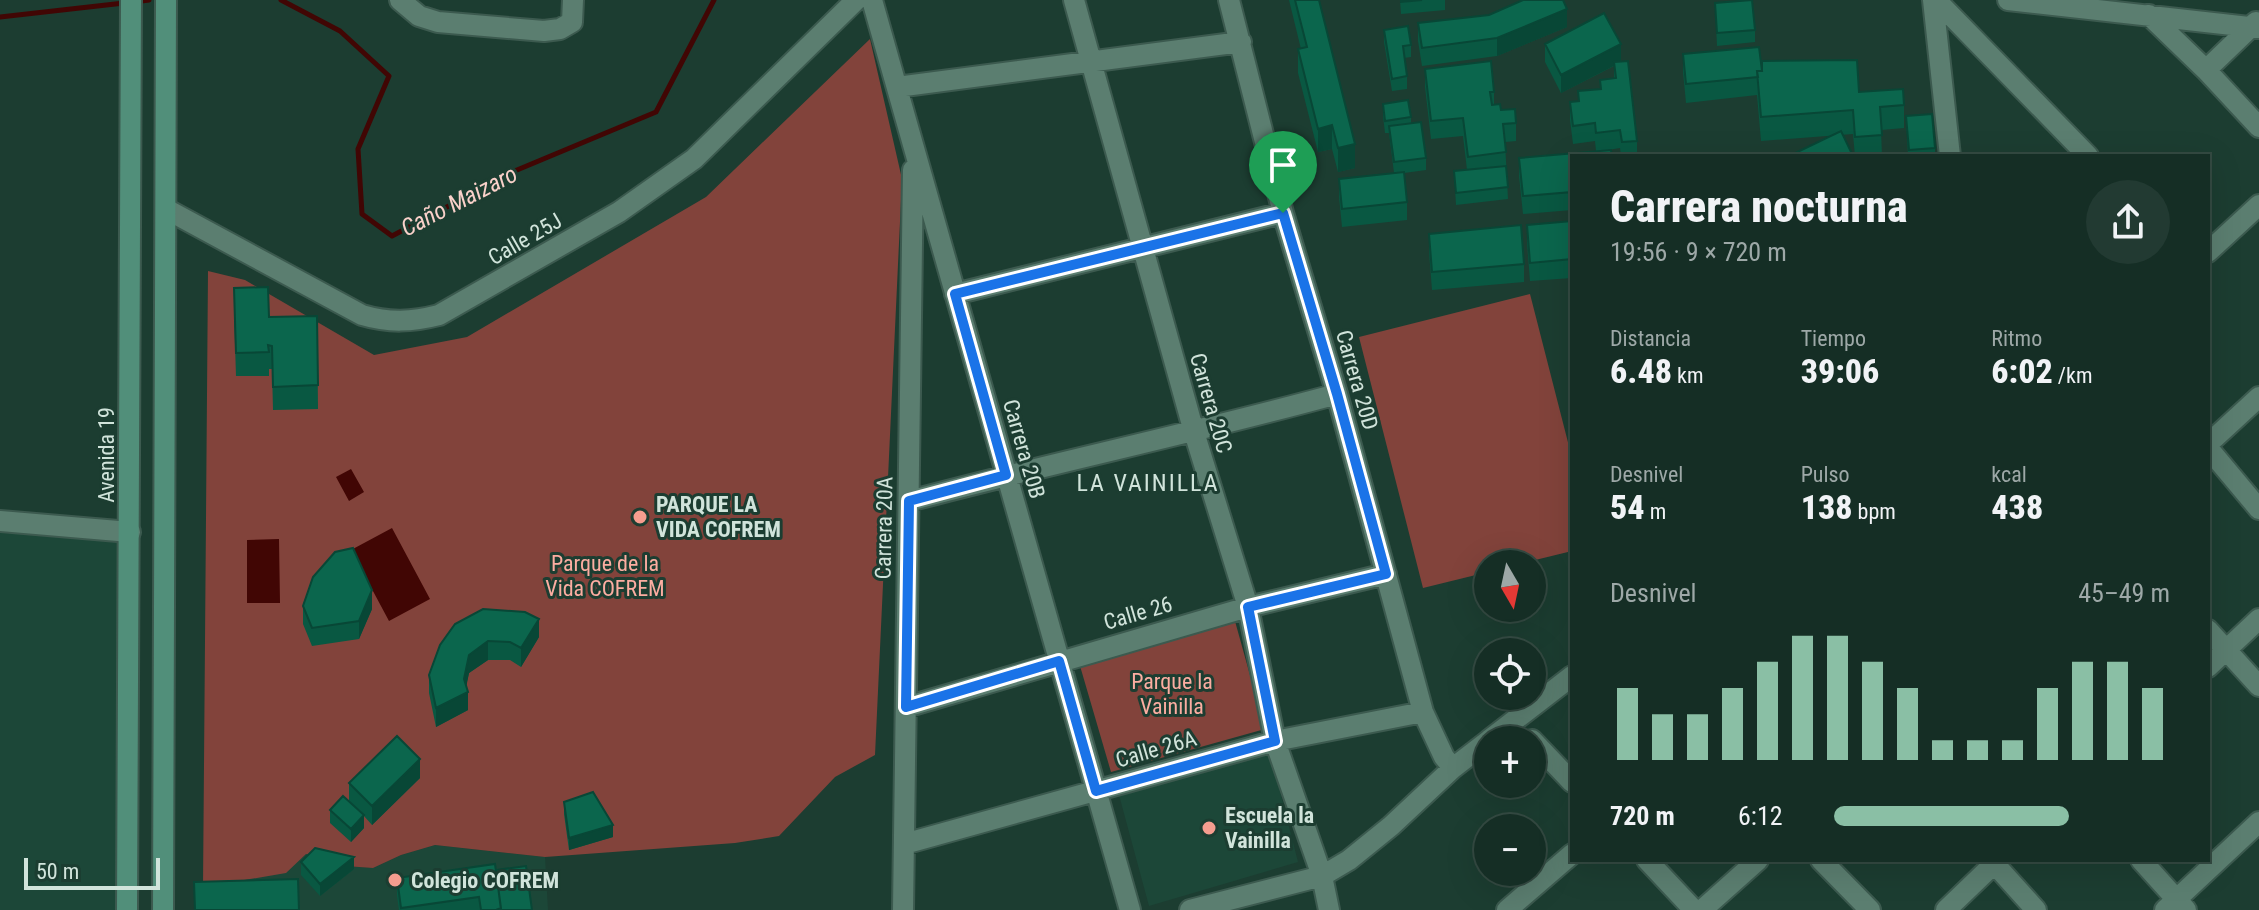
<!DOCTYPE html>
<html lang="es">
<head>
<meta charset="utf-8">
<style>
  body { margin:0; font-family:"Roboto Condensed",sans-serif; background:#223a32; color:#f1f3f6; height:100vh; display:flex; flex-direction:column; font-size:30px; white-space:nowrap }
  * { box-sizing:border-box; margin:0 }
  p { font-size:26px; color:#9da8a7 }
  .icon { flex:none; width:44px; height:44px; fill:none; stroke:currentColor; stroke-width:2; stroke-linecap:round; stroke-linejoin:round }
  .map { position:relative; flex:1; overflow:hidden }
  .panel { position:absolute; left:1570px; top:154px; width:640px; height:708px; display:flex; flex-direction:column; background:#152e25; border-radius:0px; box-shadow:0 8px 32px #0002,0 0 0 2px #344a42 }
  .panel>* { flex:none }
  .needle { width:52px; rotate:171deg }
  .buttons { position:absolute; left:1474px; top:550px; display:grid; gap:16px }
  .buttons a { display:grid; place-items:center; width:72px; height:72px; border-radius:50%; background:#152e25; box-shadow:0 8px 32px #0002,0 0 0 2px #344a42; font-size:40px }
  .scale { position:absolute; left:24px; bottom:20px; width:136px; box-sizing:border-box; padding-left:8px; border:4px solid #d1e4db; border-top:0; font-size:22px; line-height:28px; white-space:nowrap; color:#d1e4db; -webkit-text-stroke:6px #1c3d31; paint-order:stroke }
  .pin { position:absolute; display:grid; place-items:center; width:68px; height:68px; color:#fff; margin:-82px -34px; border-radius:50% 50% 50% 0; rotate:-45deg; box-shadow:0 0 8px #0007 }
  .pin .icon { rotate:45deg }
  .round { display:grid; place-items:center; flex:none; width:84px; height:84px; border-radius:42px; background:#223a32 }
  .overview { display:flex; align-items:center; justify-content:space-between; height:136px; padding:0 40px }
  h1 { font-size:44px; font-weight:800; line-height:60px }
  .figures { display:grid; grid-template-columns:repeat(3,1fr); gap:12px; height:136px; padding:8px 40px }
  .figures div { display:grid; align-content:center }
  .figures b { font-size:34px; font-weight:800 }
  .figures small { font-size:22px; font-weight:400 }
  .figures p { font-size:22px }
  .chart { height:224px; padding:16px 40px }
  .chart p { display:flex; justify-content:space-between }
  .chart svg { width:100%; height:144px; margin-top:8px; stroke:#8abfa5; stroke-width:6 }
  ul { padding:0 40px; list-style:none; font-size:26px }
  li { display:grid; grid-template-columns:128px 96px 1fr; align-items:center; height:60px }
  li i { height:20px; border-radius:10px; background:#8abfa5 }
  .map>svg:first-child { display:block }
  .built { fill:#1c4738 }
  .green { fill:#82433b }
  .water { fill:#410604 }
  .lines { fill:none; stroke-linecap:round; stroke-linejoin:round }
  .stream { stroke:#410604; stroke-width:5 }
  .street-casing { stroke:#3c5a4f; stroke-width:24 }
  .secondary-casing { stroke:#3c5a4f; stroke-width:24 }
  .street { stroke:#5b7e70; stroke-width:20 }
  .secondary { stroke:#518f7a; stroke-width:20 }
  .wall { fill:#095842 }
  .shaded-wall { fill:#084736 }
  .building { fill:#0b664d; stroke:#084736; stroke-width:2 }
  .route-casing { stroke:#fff; stroke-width:16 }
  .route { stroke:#1a73e8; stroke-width:10 }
  .poi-dot { fill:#f59d8f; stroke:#1c3d31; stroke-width:3 }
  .labels { text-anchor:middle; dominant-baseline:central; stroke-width:6; stroke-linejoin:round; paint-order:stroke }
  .street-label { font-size:22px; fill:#d1e4db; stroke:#1c3d31 }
  .poi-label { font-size:22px; font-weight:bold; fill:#d1e4db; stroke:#1c3d31; text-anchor:start }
  .park-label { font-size:22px; fill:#fcada1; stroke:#1c3d31 }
  .water-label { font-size:24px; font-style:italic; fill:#fad1ca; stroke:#1c3d31 }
  .neighbourhood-label { font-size:24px; letter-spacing:2px; fill:#d1e4db; stroke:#1c3d31 }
</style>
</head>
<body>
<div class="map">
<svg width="2259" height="910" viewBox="0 0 2259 910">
  <rect width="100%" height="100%" fill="#1c3d31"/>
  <!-- built -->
  <path class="built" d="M0,533L122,537L120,910H0Z
    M1270,752L1298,862L1149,906L1119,795Z
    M435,845L545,857L548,910H202L203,887L306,854L345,866L373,868L401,855Z"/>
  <!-- green -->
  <path class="green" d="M870,39L902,179L875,755L835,777L779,836L735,843L545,857L435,845L401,855L373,868L345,866L306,854L286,873L203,887L208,271L245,280L374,355L467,337L706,197Z
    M1530,294L1572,458V551L1519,564H1488V572L1423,588L1359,337Z
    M1233,614L1265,729L1111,772L1078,659Z"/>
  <!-- water -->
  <path class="water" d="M351,469L364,492L349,501L336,477Z
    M392,528L430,599L389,621L351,550Z
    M279,539L280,603H247V540Z"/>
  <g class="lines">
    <!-- stream -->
    <path class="stream" d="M281,0L340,31L389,76L358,149L362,214L392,236L517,170L656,112L714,0
      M134,2L149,0
      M0,17L124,3"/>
    <defs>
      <path id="street" d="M400,0L419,16L438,22L544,31L560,29L572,22L573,0
        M872,0L1130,910
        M1074,0L1194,432L1248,607L1275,741L1322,876L1329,910
        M1229,0L1283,213L1337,394L1423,712L1444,757L1453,768
        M1933,0L1950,156
        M1936,0L2088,156
        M2008,0L2259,28
        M2149,15L2206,70L2259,127
        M2206,70L2256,22
        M897,87L1241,42
        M166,209L362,315C389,323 412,322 439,315L619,212L694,159L856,0
        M2208,252L2259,205
        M955,294L1283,213
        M2208,444L2259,397
        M2208,448L2259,509
        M909,501C1051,463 1195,433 1337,394
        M0,521L130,532
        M2208,630L2259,686
        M2208,667L2259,619
        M906,707L1248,607L1386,574
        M1489,740L1572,676
        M1532,740L1572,782
        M904,844L1275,741L1423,712
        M1647,860L1694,910
        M1821,860L1870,910
        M1991,860L2036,910
        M2141,860L2186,910
        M903,910L913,170
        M1190,910L1322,876L1349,860L1391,826L1453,768L1488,741
        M1507,910L1572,854
        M1702,910L1758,860
        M1946,910L1998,860
        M2165,910L2259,822"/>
      <path id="secondary" d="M127,910L131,0
        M163,910L166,0"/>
    </defs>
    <!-- street casing -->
    <use href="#street" class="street-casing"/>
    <!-- secondary casing -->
    <use href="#secondary" class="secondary-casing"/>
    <!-- street -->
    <use href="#street" class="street"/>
    <!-- secondary -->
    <use href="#secondary" class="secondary"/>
  </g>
  <!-- wall -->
  <path class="wall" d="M1289,0H1319L1355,168L1338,172L1332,149L1318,152L1298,73V49H1301Z
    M1400,0H1445V10L1401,14Z
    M1715,3L1755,30V42L1717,46Z
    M1418,23L1567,27L1497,56L1422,66L1418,41Z
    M1384,30L1411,45V57L1404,58L1407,76V89L1392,91L1384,42Z
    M1545,44L1621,62L1637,141V156H1621L1620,148L1572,156V210L1523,214L1519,176V158L1596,151L1595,141L1573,144L1570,120V102L1578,101V91L1600,89V80L1614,79V66L1561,93L1545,62Z
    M1683,54L1762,68L1859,92L1904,105V128L1881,130L1882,156H1855L1853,134L1761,141L1757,95L1686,103L1683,72Z
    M1425,69L1494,92V105L1516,123V141L1505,142L1508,199L1456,205L1454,171L1467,170L1463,136L1431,139L1425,87Z
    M1383,104L1411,117V123L1426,158V170L1404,173L1407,202V220L1342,227L1339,197V179L1394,173L1389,133H1385L1383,116Z
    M1906,116L1935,148V156H1908Z
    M1572,221V278L1530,281L1527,243V225Z
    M1429,234L1524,264V282L1432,290L1429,252Z
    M234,312L269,317L317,316L318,409L273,410L272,369H269V376H236Z
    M303,606L372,609L359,639L312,646L303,624Z
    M539,637L521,667L510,660H488L469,673L466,686L468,710L436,727L429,693V675L440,645Z
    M420,778L372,825L364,816V828L351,842L330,823V810L349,801V783Z
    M564,802L613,837L569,850L564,814Z
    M301,862L354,869L320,896L301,875Z
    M496,870L532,910H399L397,896V878Z"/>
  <!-- shaded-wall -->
  <path class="shaded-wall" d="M1567,9V27L1497,56V38Z
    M1621,44V62L1561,93V75Z
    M1332,125V149L1318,152V129Z
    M1355,144V168L1338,172V148Z
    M372,590V609L359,639V621Z
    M539,619V637L521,667V648Z
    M488,641V660L469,673L465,693L468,692V710L436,727V708L464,679L469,655Z
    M420,759V778L372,825V806Z
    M364,815V828L351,842V829Z
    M613,825V837L569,850V838Z
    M354,857V869L320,896V884Z"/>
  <!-- building -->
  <path class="building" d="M1295,0H1319L1355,144L1338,148L1332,125L1318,129L1298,49L1307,47Z
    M1401,0H1422L1401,2Z
    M1523,0H1563L1567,9L1497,38L1422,48L1418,23L1489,15Z
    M1752,0L1755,30L1717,33L1715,3Z
    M1604,13L1621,44L1561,75L1545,44Z
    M1408,26L1411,45L1403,46L1407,76L1392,79L1384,30Z
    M1759,47L1762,71H1757L1758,77L1686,84L1683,54Z
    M1857,60L1859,92L1903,89L1904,105L1880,107L1882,135L1855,137L1853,110L1761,117L1757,71H1762V61Z
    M1491,61L1494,92H1490L1492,105L1500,104L1501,110L1515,109L1516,123L1503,124L1506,152L1468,157L1463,118L1431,121L1425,69Z
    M1628,61L1637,141L1622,142L1620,130L1596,133L1595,123L1573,126L1570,102L1579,101L1578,91L1601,89L1600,80L1616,78L1614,62Z
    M1408,100L1411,117L1385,121L1383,104Z
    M1932,114L1935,148L1909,150L1906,116Z
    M1421,122L1426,158L1394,162L1389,126Z
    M1841,131L1853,156H1789Z
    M1611,150L1612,156H1572V192L1523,196L1519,158Z
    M1506,166L1508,187L1456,193L1454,171Z
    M1404,172L1407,202L1342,209L1339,179Z
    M1572,221V259L1530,263L1527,225Z
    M1521,225L1524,264L1432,272L1429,234Z
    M268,287L269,317L317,316L318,385L273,387L272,346L268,345L269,352L236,353L234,288Z
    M353,548L372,590L359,621L312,628L303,606L313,577L335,552Z
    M483,609L525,612L539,619L521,648L510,642L488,641L469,655L464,679L468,692L436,708L429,675L440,645L455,624Z
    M397,736L420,759L372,806L349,783Z
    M593,792L613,825L569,838L564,802Z
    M343,796L364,815L351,829L330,810Z
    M315,848L354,857L320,884L301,862Z
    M495,864L501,908L496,910H481L479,897L401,908L397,878Z
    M526,866L532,910H501L496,870Z
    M298,879L299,910H195L194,882Z"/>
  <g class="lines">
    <defs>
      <path id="route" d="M1283,213L1337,394L1386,574L1248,607L1275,741L1096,791L1059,661L906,707L909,501L1006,475L955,294Z"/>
    </defs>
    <!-- route casing -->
    <use href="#route" class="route-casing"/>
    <!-- route -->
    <use href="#route" class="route"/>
  </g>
  <!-- markers -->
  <g class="poi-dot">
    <circle cx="640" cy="517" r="8"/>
    <circle cx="1209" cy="828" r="8"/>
    <circle cx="395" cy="880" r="8"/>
  </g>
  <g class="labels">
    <!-- street labels -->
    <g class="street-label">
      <text transform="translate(525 239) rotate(-30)">Calle 25J</text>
      <text transform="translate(1357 380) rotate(74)">Carrera 20D</text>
      <text transform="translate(1211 403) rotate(74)">Carrera 20C</text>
      <text transform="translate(1024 449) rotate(74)">Carrera 20B</text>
      <text transform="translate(106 455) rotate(-90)">Avenida 19</text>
      <text transform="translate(884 528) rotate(-89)">Carrera 20A</text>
      <text transform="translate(1138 613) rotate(-16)">Calle 26</text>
      <text transform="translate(1156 749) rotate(-16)">Calle 26A</text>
    </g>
    <!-- poi labels -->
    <g class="poi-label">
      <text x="656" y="504">PARQUE LA<tspan x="656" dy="25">VIDA COFREM</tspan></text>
      <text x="1225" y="815">Escuela la<tspan x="1225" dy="25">Vainilla</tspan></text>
      <text x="411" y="880">Colegio COFREM</text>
    </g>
    <!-- park labels -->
    <g class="park-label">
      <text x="605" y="563">Parque de la<tspan x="605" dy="25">Vida COFREM</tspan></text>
      <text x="1172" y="681">Parque la<tspan x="1172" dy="25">Vainilla</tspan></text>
    </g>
    <!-- water labels -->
    <g class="water-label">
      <text transform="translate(459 201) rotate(-27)">Caño Maizaro</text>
    </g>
    <!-- neighbourhood labels -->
    <g class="neighbourhood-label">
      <text x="1148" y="483">LA VAINILLA</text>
    </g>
  </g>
</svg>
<div class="buttons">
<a><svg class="needle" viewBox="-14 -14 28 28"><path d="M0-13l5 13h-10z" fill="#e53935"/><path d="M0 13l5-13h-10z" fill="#9da8a7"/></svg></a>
<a><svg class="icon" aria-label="locate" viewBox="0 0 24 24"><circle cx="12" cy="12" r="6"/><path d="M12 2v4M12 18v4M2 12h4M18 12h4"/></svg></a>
<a>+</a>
<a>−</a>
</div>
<div class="scale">50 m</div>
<div class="pin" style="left:1283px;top:213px;background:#1e9e55"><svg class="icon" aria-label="arrive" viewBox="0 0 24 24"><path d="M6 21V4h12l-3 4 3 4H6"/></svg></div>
<section class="panel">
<div class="overview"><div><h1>Carrera nocturna</h1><p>19:56 · 9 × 720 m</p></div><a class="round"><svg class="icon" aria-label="share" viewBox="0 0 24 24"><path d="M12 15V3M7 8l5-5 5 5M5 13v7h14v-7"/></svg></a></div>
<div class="figures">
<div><p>Distancia</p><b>6.48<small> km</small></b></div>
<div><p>Tiempo</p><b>39:06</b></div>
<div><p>Ritmo</p><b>6:02<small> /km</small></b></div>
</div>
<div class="figures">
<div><p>Desnivel</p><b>54<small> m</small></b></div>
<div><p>Pulso</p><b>138<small> bpm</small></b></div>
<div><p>kcal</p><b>438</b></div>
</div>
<div class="chart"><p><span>Desnivel</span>45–49 m</p>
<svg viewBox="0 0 160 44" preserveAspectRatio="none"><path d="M5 44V22M15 44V30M25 44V30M35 44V22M45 44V14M55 44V6M65 44V6M75 44V14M85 44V22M95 44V38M105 44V38M115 44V38M125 44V22M135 44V14M145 44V14M155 44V22"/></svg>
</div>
<ul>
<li><b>720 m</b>6:12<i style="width:70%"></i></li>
</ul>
</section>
</div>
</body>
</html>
